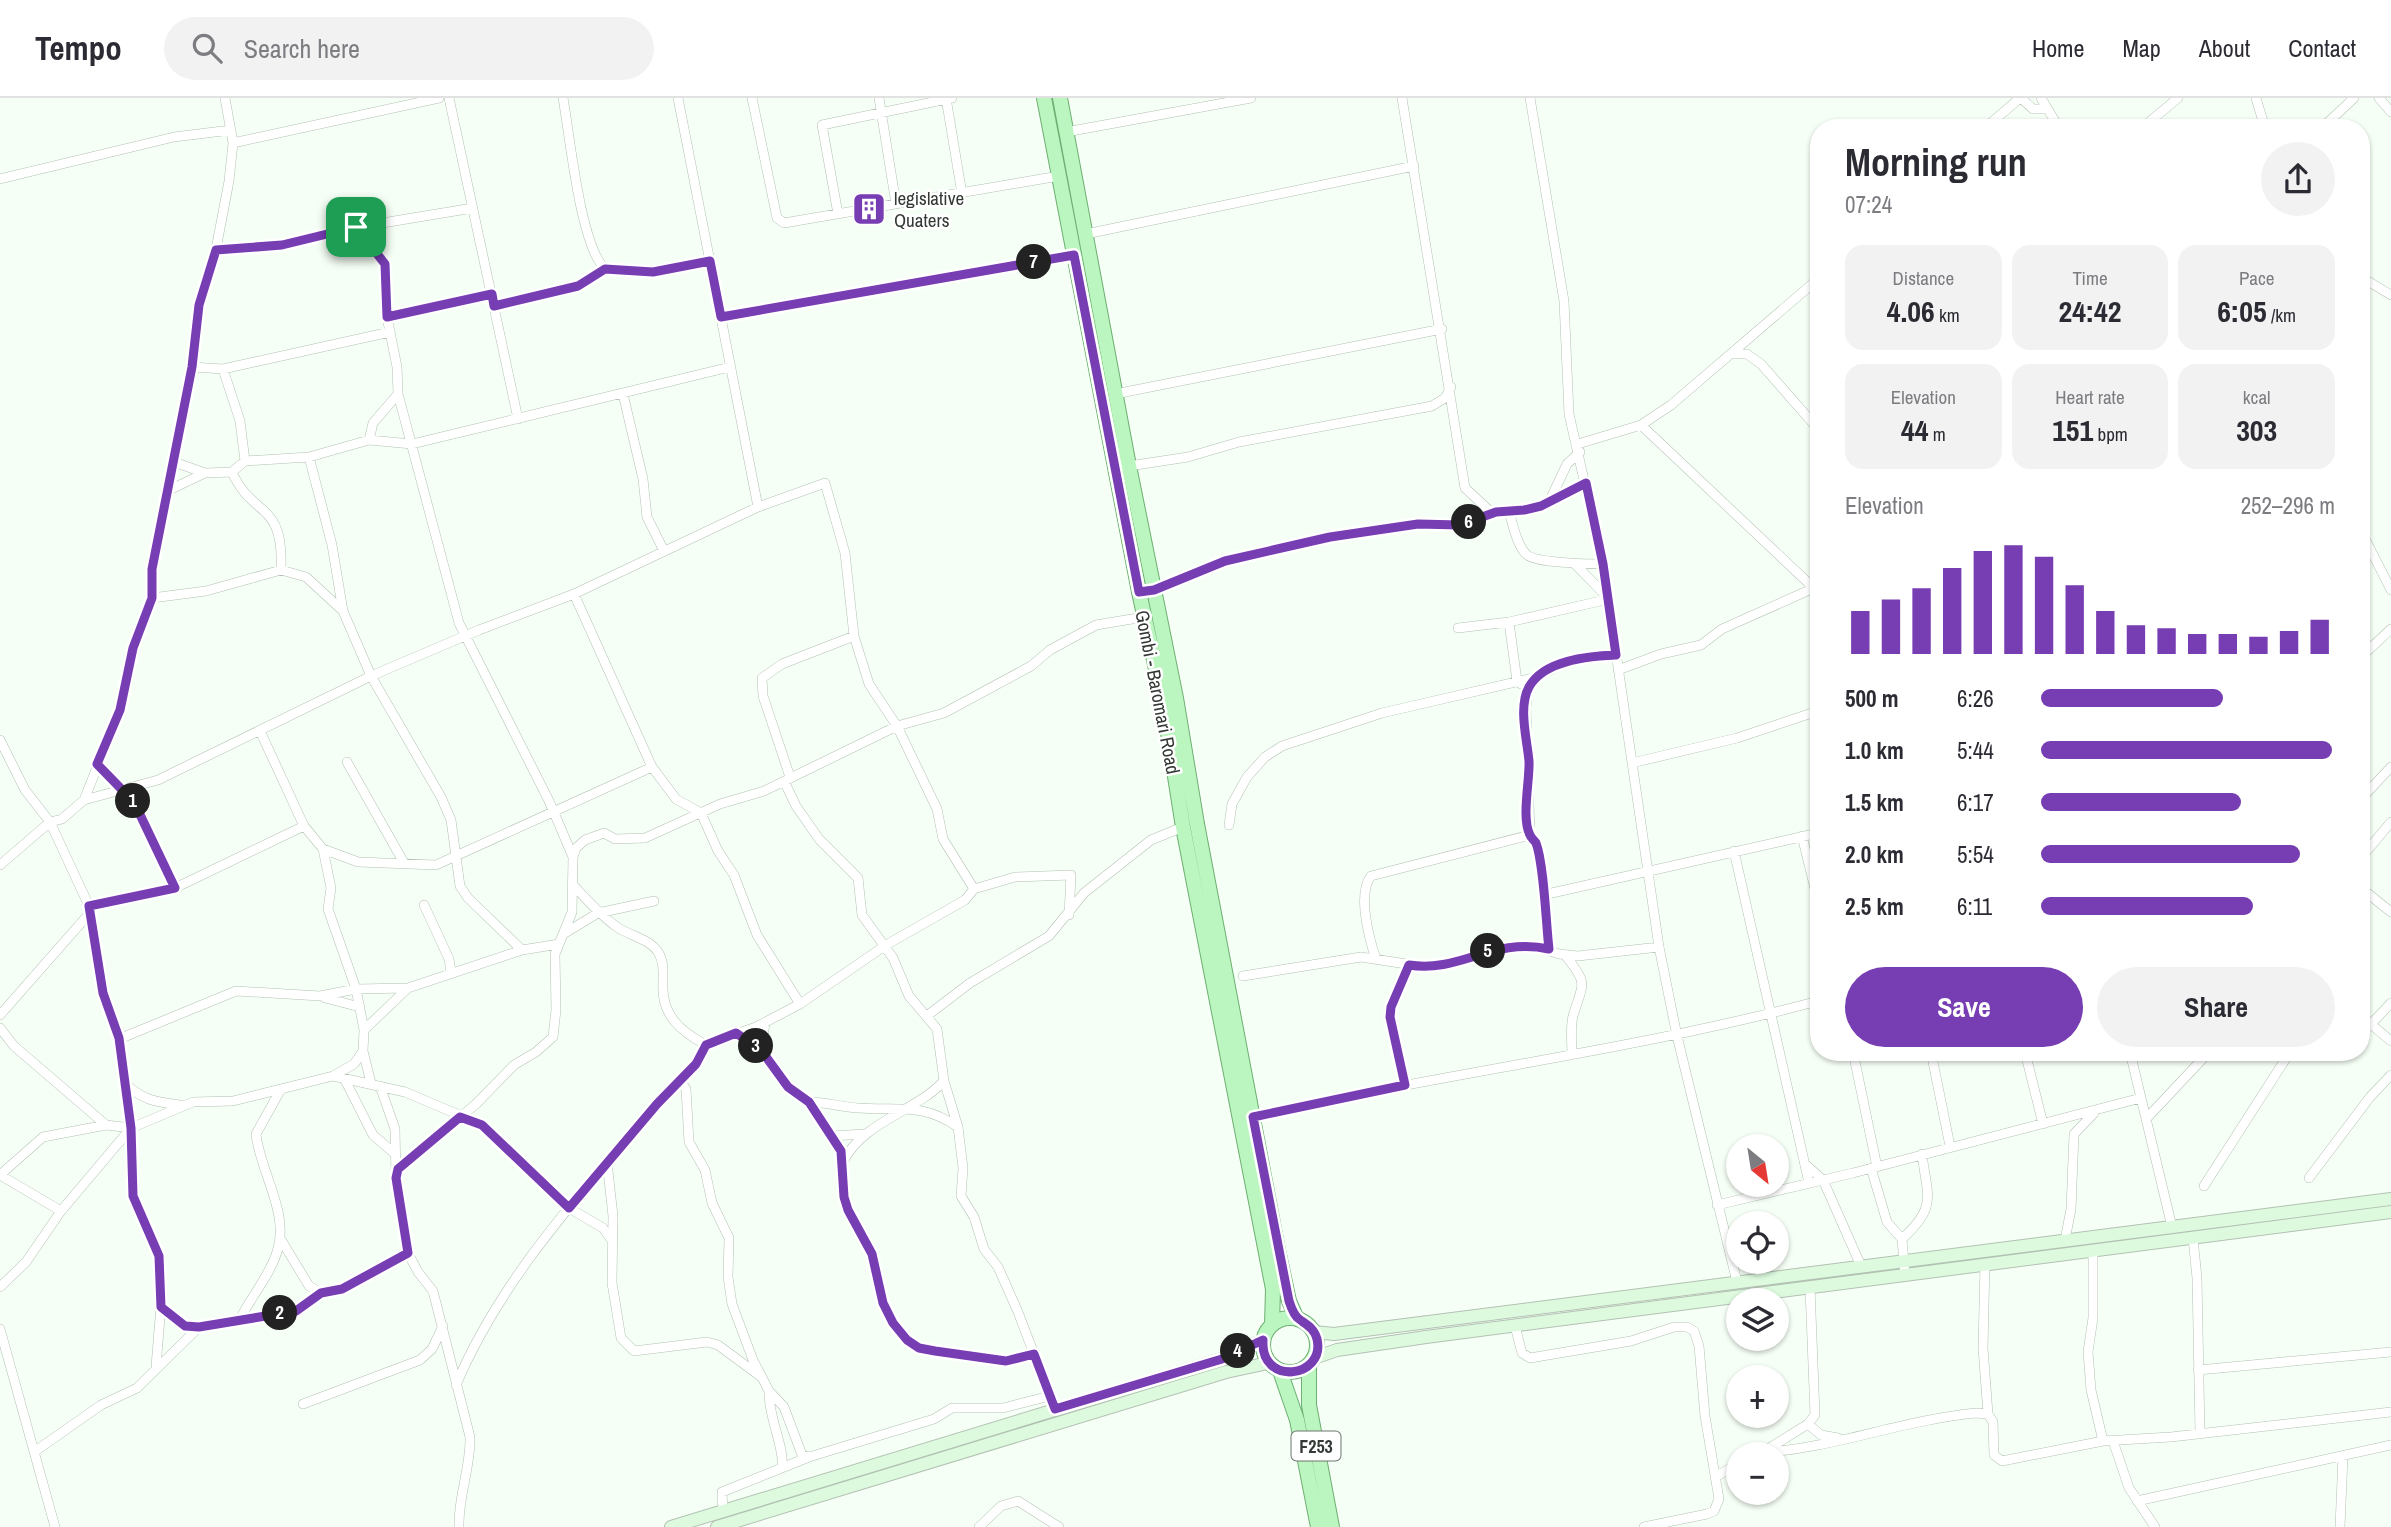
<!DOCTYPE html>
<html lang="en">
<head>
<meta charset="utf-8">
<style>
  body { margin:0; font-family:"Archivo Narrow",sans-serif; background:#f2f2f3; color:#2b2b33; height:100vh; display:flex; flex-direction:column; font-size:26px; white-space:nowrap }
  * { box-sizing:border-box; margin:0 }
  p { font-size:23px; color:#7c7c81 }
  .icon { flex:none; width:38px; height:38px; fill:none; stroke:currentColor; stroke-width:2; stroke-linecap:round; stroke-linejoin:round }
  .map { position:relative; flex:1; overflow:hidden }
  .drawer { position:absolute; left:1810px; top:21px; width:560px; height:942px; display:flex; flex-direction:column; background:#fff; border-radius:28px; box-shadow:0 2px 5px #0004 }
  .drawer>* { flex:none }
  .needle { width:46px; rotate:150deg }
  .controls { position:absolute; left:1726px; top:1036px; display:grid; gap:14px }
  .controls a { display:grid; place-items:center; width:63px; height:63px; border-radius:50%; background:#fff; box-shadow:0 2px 5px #0004; font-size:35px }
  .pin { position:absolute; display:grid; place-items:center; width:60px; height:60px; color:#fff; margin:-30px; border-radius:14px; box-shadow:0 4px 10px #0006 }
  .km { position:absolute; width:35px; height:35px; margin:-18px; border-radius:50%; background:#222; color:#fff; font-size:19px; line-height:35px; text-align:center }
  .round { display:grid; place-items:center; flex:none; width:74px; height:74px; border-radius:37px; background:#f2f2f3 }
  .summary { display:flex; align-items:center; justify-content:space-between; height:119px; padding:0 35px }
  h1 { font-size:38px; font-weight:700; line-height:52px }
  .metrics { display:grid; grid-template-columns:repeat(3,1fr); gap:10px; height:119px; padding:7px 35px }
  .metrics div { display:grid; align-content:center; border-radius:18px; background:#f2f2f3; text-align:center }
  .metrics b { font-size:30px; font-weight:700 }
  .metrics small { font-size:19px; font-weight:400 }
  .metrics p { font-size:19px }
  .chart { height:196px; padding:14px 35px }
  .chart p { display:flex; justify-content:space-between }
  .chart svg { width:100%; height:126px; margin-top:7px; stroke:#773db3; stroke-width:6 }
  .primary-button { display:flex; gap:14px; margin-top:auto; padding:14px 35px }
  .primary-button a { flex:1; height:80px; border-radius:42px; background:#773db3; color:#fff; font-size:28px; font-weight:700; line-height:80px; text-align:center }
  .primary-button a+a { background:#f2f2f3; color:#2b2b33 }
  ul { padding:0 35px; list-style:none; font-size:23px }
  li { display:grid; grid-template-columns:112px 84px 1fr; align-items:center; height:52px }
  li i { height:18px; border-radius:9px; background:#773db3 }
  header { display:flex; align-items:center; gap:42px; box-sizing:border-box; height:98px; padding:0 35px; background:#fff; border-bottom:2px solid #e1e1e2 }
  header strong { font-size:33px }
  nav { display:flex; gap:38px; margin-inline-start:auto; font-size:24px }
  .search { width:490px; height:63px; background:#f2f2f3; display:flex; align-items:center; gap:18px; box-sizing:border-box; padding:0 24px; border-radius:38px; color:#7c7c81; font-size:26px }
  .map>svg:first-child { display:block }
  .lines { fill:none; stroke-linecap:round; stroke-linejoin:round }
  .street-casing { stroke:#b3c1b3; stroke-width:10 }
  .secondary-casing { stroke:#b3c1b3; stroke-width:14 }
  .primary-casing { stroke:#6eaf73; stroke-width:16 }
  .street { stroke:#fff; stroke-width:9 }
  .secondary { stroke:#ddfadf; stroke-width:12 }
  .primary { stroke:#bbf5bf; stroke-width:14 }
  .route-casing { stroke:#fff; stroke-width:14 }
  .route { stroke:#773db3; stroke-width:9 }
  .labels { text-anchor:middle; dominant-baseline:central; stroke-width:5; stroke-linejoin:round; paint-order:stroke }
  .shield { fill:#fff; stroke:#707471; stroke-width:2 }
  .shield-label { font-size:18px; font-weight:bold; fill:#333934 }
  .poi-label { font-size:19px; fill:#333934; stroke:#fff; text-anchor:start }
  .street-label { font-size:19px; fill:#333934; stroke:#fff }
</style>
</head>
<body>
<header>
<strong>Tempo</strong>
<div class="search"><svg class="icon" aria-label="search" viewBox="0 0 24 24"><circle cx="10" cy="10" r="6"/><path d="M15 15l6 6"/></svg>Search here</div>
<nav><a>Home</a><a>Map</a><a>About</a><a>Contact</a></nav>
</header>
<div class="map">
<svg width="2391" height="1429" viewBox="0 0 2391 1429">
  <rect width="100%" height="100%" fill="#f6fff6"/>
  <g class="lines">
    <defs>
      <path id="street" d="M449,0L518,321
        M563,0C570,38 580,147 605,171L653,174L710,163
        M678,0L758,409
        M752,0L777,120L784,125L1059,78
        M879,0L896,106
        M946,0L962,96
        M1402,0L1465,390L1492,415
        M1530,0L1564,203L1569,316L1603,466L1659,849L1677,938L1737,1184
        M2021,0L2033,11H2045
        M2041,0L2059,30
        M2256,0L2265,30
        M2379,0L2391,14
        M1985,30L2020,0
        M2142,30L2178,0
        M2318,30L2323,29L2354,0
        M1066,34L1251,0
        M233,45L439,0
        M0,81L174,39L231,32
        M838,116L822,27L952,0
        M357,129L385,166L387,219L397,269L398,296L459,525L549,703L573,759
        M1086,136L1414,68
        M216,151L282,147L334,133L473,110
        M2361,179L2391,197
        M494,207L578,188L605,171
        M387,219L492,196
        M721,219L1074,157
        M1732,256H1747L1761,266L1818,331
        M192,269L223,271L390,234
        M223,271L240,323L245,363
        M623,296L643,381L647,419L663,451
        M1115,296L1442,231
        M1641,327L1818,494
        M369,342L373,325L398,296
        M1578,346L1641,327L1671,307L1818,181
        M309,359L332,447L343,513L371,578L441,699L451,722L460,788L468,800L522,852
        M174,364L205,375L232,374L245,363L309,359L369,342L412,346L730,269
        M1129,368L1188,359L1239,344L1432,308L1445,300L1451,289
        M165,394L205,375
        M1550,402L1567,366L1580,354
        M1509,413C1513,427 1516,445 1526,456C1534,465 1588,466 1603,466
        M2361,433L2391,492
        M1575,466L1609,501
        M281,472L306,479L342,512
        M1150,493L1225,463L1330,439L1418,427H1459L1496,414L1524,412L1541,408L1586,385
        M574,496L652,669L676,701L701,715L718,753L734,777L757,837L800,906
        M152,500L206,493L281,472C284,402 253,421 232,374
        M1509,524L1517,583L1521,586
        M1458,530L1509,524L1609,501
        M2361,559L2391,531
        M1618,572L1661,556L1701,547L1722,531L1814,490
        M260,633L304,728L323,751L331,790L328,811L356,891L364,932L363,953L371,985
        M0,642L25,692L50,724L89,808L103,895L118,932L131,1030L133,1098L159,1158L161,1208L156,1268
        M347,664L404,765
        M1632,665L1737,640L1818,613
        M97,666L134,704L175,790
        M790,679L763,598L762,580L782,566L854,538
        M785,685L796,708L819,741L858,780L862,817L893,860L909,898L937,931L944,983L958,1029L963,1070L961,1098L974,1119L984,1151L998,1169L1018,1214L1055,1311
        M2361,701L2391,669
        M84,702L120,612L133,550L152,500V471L192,269L199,207L216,151L229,83L233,45L225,0
        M1229,727L1232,706L1247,679L1265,659L1282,648L1382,615L1537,579L1572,561L1616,557
        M1530,737L1526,610L1528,591L1537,579
        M1802,738L1818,803
        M323,751L358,764L436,767L652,669
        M1734,753L1809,1085
        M2361,760L2391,724
        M0,767L50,724L62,721L84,702L158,682L371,578L479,532L574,496L758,409L825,385L845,455L854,538L869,586L897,628L937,711L943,741L974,791L1015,779L1071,777L1069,817
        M574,788C588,803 600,817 617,829C630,838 650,841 658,854C664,863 663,874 663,885C661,917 680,933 706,947
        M2361,790L2391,814
        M1543,797L1818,735
        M424,807L449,861L451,874
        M89,808L175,790L304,728
        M565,835L598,815L654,803
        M1565,857C1589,887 1583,884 1573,918C1570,930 1572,945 1572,957
        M1376,861C1369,840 1357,796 1371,778L1530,737L1538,752L1549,851
        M1243,878L1361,859L1426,869L1449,867L1500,850L1531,847L1559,856L1578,858L1659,849
        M325,900L360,909
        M0,917L88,817
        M928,917L970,885L1049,838L1084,795L1151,742L1183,729
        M2361,918L2391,943
        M2371,926L2391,905
        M0,930L14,948L106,1027
        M364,932L408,890L522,852L559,846
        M736,935L761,952L787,989L809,1004L841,1053L844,1099L848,1113L872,1156L882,1205L893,1225L907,1242L919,1250L935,1253L1006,1263L1034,1256
        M119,941L236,893L320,898L356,891L408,890
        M761,952L765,925
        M1853,954L1877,1069
        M1931,954L1950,1048
        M2025,954L2043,1026
        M2130,954L2172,1129
        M333,978L405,994L483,1027L569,1110L603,1130L610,1140
        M345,982L373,1037L394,1055
        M681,984L686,991L689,1044L705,1072L712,1105L729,1140L728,1179L732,1206L753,1262L769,1293L784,1309L802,1357L809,1359
        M126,986C143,1003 158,1004 180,1007
        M1405,987L1390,919L1391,909L1409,867
        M380,988L395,1031L396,1080L408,1155L418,1174L433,1193L470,1339C471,1369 458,1398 459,1429
        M809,1004C826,1004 841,1009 858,1010C899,1013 921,1004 958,1029
        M1253,1019C1441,975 1632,953 1818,903
        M2146,1021L2209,954
        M832,1038L864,1036
        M607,1064L613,1118L612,1185L621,1240L634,1253L707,1244L718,1247L760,1278
        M843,1064C862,1024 915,1014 944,983
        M1805,1066L1823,1082L1861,1168
        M1871,1070L1887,1124L1902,1141L1905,1177
        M398,1071L476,1006L514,967L536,954L553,939L556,912L555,856L572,814L573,759L576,750L585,742L604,735L615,741L645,740L720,706L764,693L897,628L944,615L1031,568L1050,552L1096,527L1144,519
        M0,1077L43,1039L106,1027L131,1030L193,1004L233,1003L333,978L354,966L363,953
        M0,1077L61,1113
        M2309,1080L2370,999L2391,977
        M2204,1088L2290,954
        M1717,1107L1853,1075L2141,1000
        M280,1140L309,1188L321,1195
        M2193,1140L2197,1180L2200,1335
        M1902,1141C1938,1108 1927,1099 1922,1056
        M2065,1142L2071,1111L2074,1036L2094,1015
        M2093,1153V1220L2088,1254L2091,1292L2103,1343
        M1985,1166L1983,1250L1988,1316
        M0,1189L26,1164L61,1113L131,1030
        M161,1208L185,1228L199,1229L296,1213L321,1195L342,1190L408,1155
        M240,1221C251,1199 270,1177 277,1154C290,1115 260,1074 256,1036L281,991
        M1515,1228L1522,1255L1530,1260L1631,1243L1674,1229H1687L1694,1233L1699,1248L1705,1318L1719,1401L1714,1413L1707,1416L1644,1429
        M0,1231L55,1429
        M2198,1272L2391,1254
        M456,1287C496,1192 564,1114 631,1035C657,1006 689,982 706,947L756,929L800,906L886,847L965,802L974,791
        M769,1293C768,1319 785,1350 782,1369
        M303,1306L420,1262L432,1251L443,1228
        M1808,1326L1821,1337L1838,1340
        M2113,1343L2129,1390L2155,1429
        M34,1354L101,1307L137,1290L199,1229
        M1763,1354L1808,1326L1815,1317L1810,1190
        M1760,1355C1834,1350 1903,1322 1976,1315L1988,1316L1993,1324L1994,1357L2002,1363L2103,1343L2171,1339L2391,1314
        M1715,1379L1738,1366
        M2137,1403L2391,1347
        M723,1413L722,1394L809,1359L934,1321L952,1310H1003L1050,1298
        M979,1429L1001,1408L1018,1403L1059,1429
        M2340,1429L2343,1358"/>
      <path id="secondary" d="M1314,1234L1334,1236L2391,1101
        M1314,1260L1337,1252L1426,1239L2391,1114
        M671,1429L1222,1261L1263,1242
        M717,1429L1226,1274L1268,1265"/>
      <path id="primary" d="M1044,0L1139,494L1163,603L1183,729L1273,1191L1272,1227
        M1060,0L1129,368L1176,600L1197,726L1278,1152L1289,1203L1297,1221
        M1263 1247a27 27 0 1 1 54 0a27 27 0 1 1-54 0Z
        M1309,1267V1307L1332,1429
        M1280,1273L1297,1322L1318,1429"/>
    </defs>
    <!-- street casing -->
    <use href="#street" class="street-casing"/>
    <!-- secondary casing -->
    <use href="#secondary" class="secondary-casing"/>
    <!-- primary casing -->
    <use href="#primary" class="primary-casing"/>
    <!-- street -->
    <use href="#street" class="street"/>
    <!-- secondary -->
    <use href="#secondary" class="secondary"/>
    <!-- primary -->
    <use href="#primary" class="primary"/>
  </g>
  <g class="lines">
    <defs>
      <path id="route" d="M356,129L385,166L387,219L492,196L494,208L578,188L605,171L653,174L710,163L721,219L1074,157L1139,494L1154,492L1225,463L1330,439L1418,426L1460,427L1496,414L1524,412L1541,408L1586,385L1603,466L1616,557C1588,558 1544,562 1529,589C1518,609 1527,641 1529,663C1530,682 1521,720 1530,737C1531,740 1534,742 1536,745C1544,766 1546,826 1549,851C1492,839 1461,875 1409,867L1391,909L1390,919L1405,987L1253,1019L1289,1203C1291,1209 1294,1218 1299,1221C1307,1227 1314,1230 1317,1241C1326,1280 1260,1289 1263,1242L1222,1261L1055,1311L1034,1256L1006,1263L935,1253L919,1250L907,1242L893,1225L883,1205L872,1156L848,1112L844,1099L841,1053L809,1004L788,989L761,952L736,935L706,947L696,966L657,1006L569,1110L482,1027L460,1019L398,1071L396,1080L408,1155L342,1191L321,1195L296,1213L199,1229L185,1228L161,1209L159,1158L133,1098L131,1030L119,940L103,895L89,808L175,790L134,704L97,666L120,612L133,550L152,500V471L192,269L199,207L216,152L282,147Z"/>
    </defs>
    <!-- route casing -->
    <use href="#route" class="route-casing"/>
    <!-- route -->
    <use href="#route" class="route"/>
  </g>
  <!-- icons -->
  <defs>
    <symbol id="building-square" viewBox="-11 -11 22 22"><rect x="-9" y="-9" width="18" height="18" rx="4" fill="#773db3" stroke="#fff"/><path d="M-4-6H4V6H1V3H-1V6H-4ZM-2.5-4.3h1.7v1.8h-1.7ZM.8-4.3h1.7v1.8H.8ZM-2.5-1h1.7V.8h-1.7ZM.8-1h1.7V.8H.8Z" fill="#fff"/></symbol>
  </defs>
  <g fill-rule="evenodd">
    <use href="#building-square" x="850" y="92" width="38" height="38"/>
  </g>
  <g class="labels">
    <!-- shield labels -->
    <rect class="shield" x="1291.5" y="1333.5" width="49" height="29" rx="5"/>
    <g class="shield-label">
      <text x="1316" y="1348">F253</text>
    </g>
    <!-- poi labels -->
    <g class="poi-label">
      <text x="894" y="100">legislative<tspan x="894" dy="22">Quaters</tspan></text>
    </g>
    <!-- street labels -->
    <g class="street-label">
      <text transform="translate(1158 594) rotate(79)">Gombi - Baromari Road</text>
    </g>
  </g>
</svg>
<div class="controls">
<a><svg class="needle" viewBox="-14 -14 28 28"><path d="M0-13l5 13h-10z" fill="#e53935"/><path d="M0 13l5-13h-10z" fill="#7c7c81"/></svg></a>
<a><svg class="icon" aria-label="locate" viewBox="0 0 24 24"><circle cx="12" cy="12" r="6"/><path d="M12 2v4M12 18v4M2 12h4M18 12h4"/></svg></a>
<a><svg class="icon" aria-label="layers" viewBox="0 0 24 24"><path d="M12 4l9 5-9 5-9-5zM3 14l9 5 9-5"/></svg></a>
<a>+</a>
<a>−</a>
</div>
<div class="pin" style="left:356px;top:129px;background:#1e9e55"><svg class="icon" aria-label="arrive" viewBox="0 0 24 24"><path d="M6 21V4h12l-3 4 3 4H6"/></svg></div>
<b class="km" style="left:133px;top:703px">1</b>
<b class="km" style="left:280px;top:1215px">2</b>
<b class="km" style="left:756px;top:948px">3</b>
<b class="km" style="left:1238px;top:1253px">4</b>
<b class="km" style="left:1488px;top:853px">5</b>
<b class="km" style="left:1469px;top:424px">6</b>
<b class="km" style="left:1034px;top:164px">7</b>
<section class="drawer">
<div class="summary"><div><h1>Morning run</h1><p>07:24</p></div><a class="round"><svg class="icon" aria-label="share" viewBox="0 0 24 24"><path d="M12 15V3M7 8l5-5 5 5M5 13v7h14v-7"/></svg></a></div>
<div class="metrics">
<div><p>Distance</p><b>4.06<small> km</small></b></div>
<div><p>Time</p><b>24:42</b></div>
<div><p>Pace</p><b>6:05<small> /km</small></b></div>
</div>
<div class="metrics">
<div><p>Elevation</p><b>44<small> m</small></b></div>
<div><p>Heart rate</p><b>151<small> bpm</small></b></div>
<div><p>kcal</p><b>303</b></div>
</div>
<div class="chart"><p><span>Elevation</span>252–296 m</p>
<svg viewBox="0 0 160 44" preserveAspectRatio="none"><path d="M5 44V29M15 44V25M25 44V21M35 44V14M45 44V8M55 44V6M65 44V10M75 44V20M85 44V29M95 44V34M105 44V35M115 44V37M125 44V37M135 44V38M145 44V36M155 44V32"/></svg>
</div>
<ul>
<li><b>500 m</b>6:26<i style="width:62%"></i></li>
<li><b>1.0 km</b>5:44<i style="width:99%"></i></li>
<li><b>1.5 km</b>6:17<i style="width:68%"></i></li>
<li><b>2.0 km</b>5:54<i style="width:88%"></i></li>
<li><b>2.5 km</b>6:11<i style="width:72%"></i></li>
</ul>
<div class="primary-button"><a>Save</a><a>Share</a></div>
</section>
</div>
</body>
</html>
